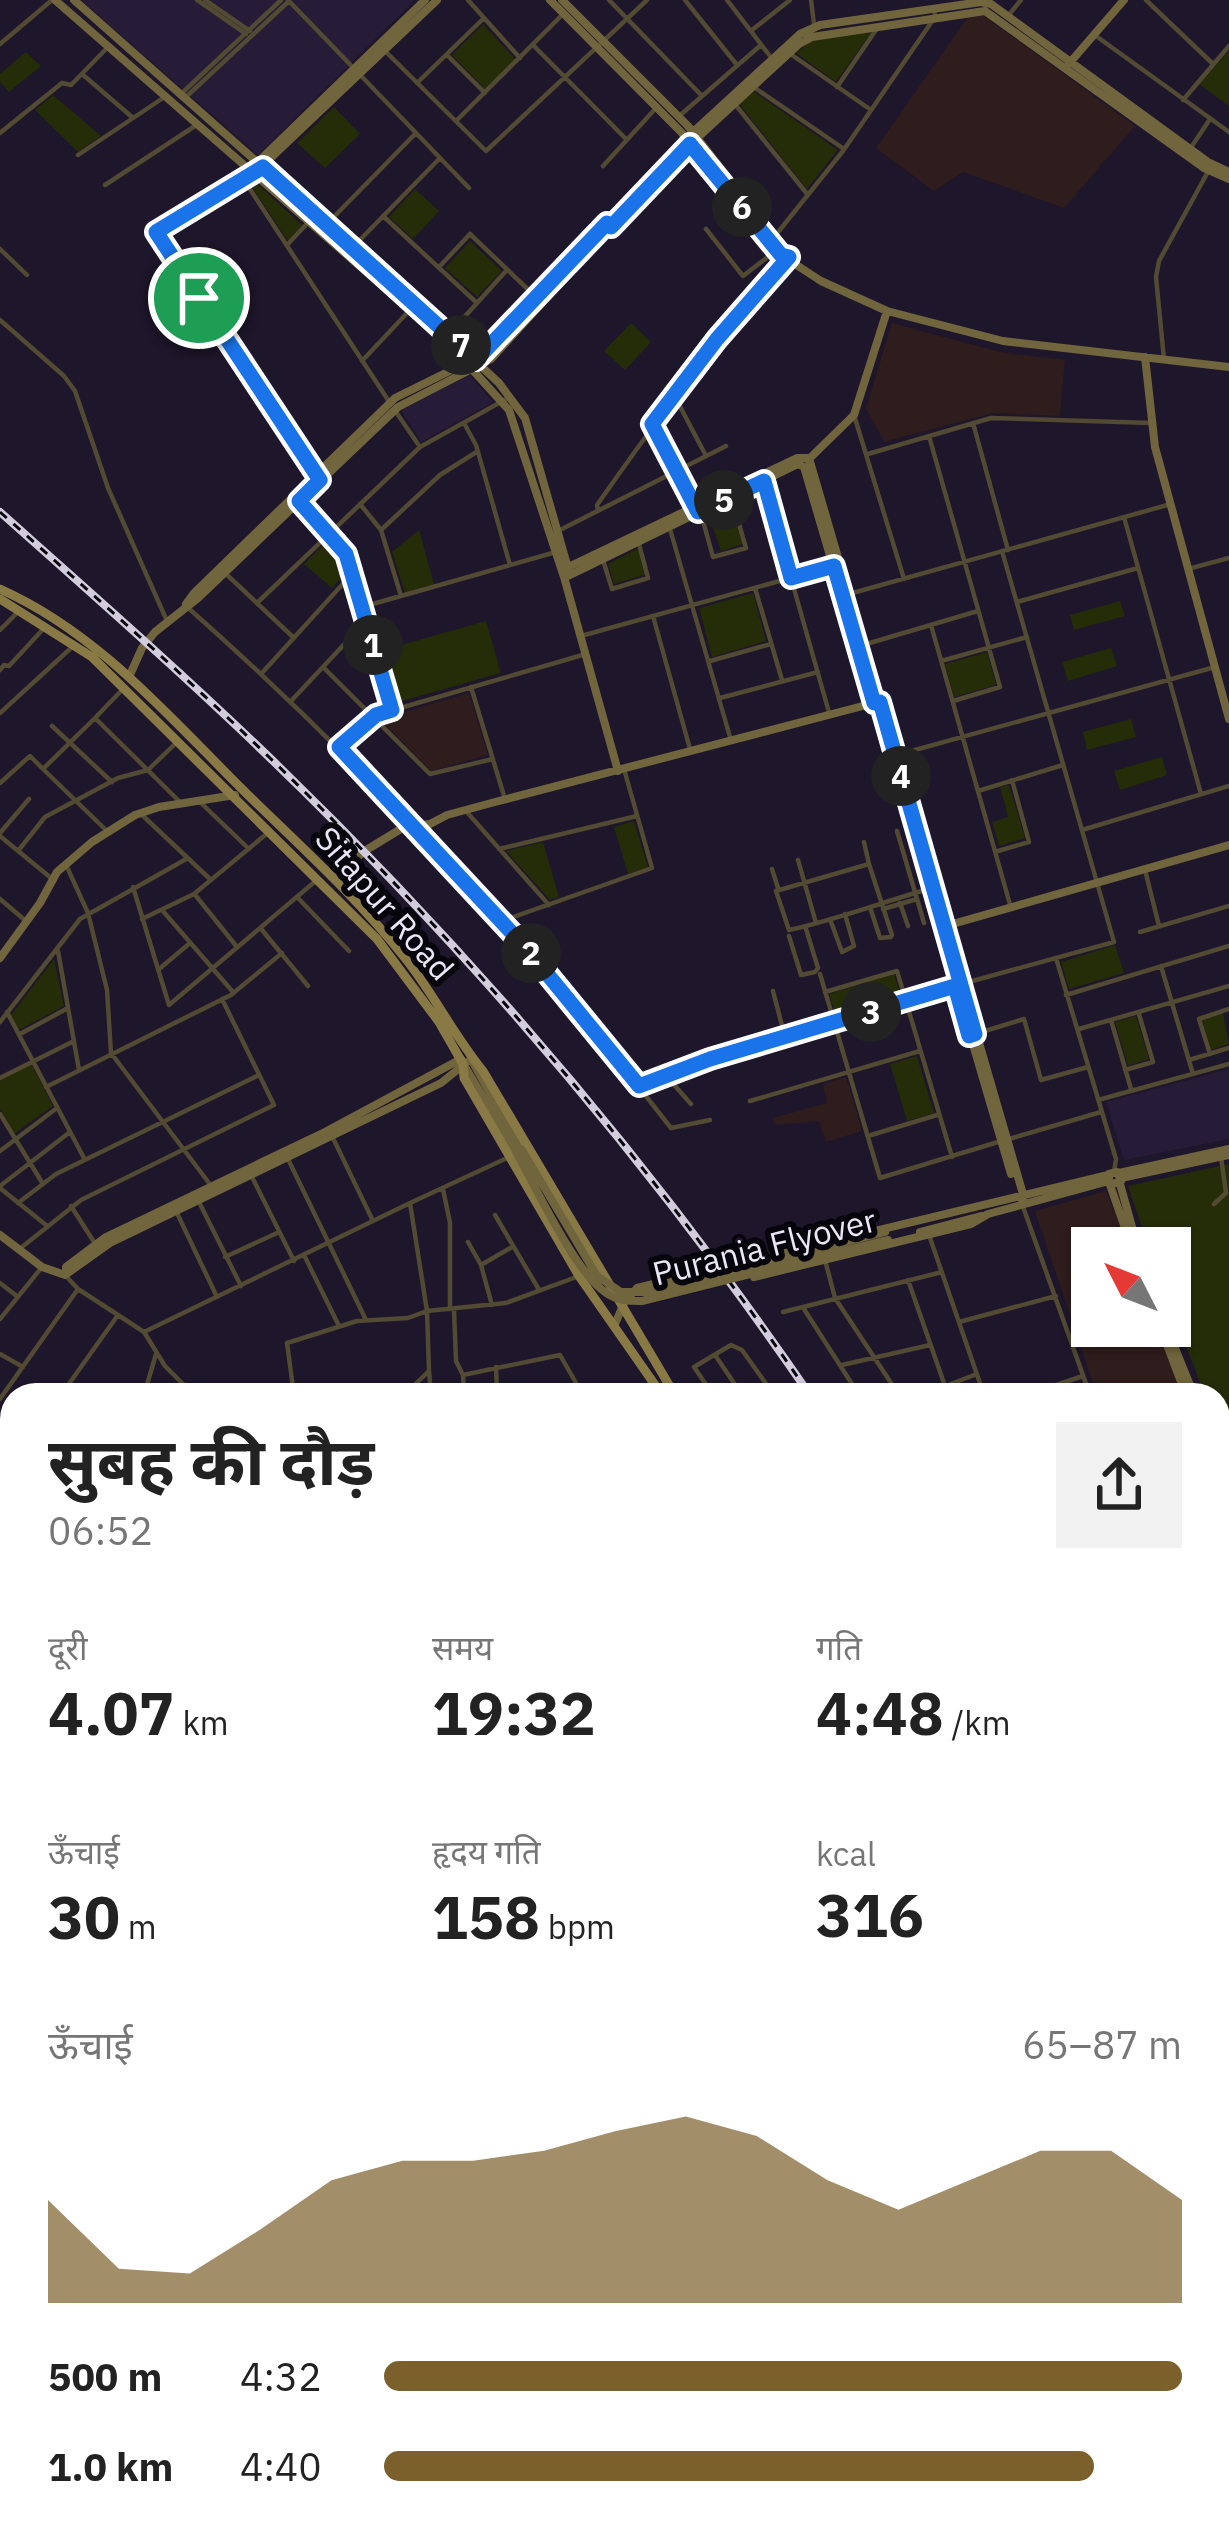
<!DOCTYPE html>
<html lang="hi">
<head>
<meta charset="utf-8">
<style>
  body { margin:0; font-family:"IBM Plex Sans","Noto Sans Devanagari",sans-serif; background:#f2f2f2; color:#222; height:100vh; display:flex; flex-direction:column; font-size:45px; white-space:nowrap }
  * { box-sizing:border-box; margin:0 }
  p { font-size:39px; color:#767676 }
  .icon { flex:none; width:66px; height:66px; fill:none; stroke:currentColor; stroke-width:2; stroke-linecap:round; stroke-linejoin:round }
  .map { position:relative; flex:1; overflow:hidden }
  .sheet { position:absolute; left:0px; top:1383px; width:1230px; height:1155px; display:flex; flex-direction:column; background:#fff; border-radius:36px 36px 0 0; box-shadow:0 3px 9px #0004 }
  .sheet>* { flex:none }
  .needle { width:78px; rotate:312deg }
  .fabs { position:absolute; left:1071px; top:1227px; display:grid; gap:24px }
  .fabs a { display:grid; place-items:center; width:120px; height:120px; border-radius:0px; background:#fff; box-shadow:0 3px 9px #0004; font-size:60px }
  .pin { position:absolute; display:grid; place-items:center; width:102px; height:102px; color:#fff; margin:-51px; border:6px solid #fff; border-radius:50%; box-shadow:0 3px 12px #0007 }
  .km { position:absolute; width:60px; height:60px; margin:-30px; border-radius:50%; background:#222; color:#fff; font-size:33px; line-height:60px; text-align:center }
  .round { display:grid; place-items:center; flex:none; width:126px; height:126px; border-radius:0px; background:#f2f2f2 }
  .summary { display:flex; align-items:center; justify-content:space-between; height:204px; padding:0 48px }
  h1 { font-size:66px; font-weight:700; line-height:90px }
  .stats { display:grid; grid-template-columns:repeat(3,1fr); gap:18px; height:204px; padding:12px 48px }
  .stats div { display:grid; align-content:center }
  .stats b { font-size:60px; font-weight:700 }
  .stats small { font-size:33px; font-weight:400 }
  .stats p { font-size:33px }
  .chart { height:336px; padding:24px 48px }
  .chart p { display:flex; justify-content:space-between }
  .chart svg { width:100%; height:216px; margin-top:12px; fill:#7b602b; opacity:.7 }
  ul { padding:0 48px; list-style:none; font-size:39px }
  li { display:grid; grid-template-columns:192px 144px 1fr; align-items:center; height:90px }
  li i { height:30px; border-radius:15px; background:#7b602b }
  .map>svg:first-child { display:block }
  .built { fill:#261c37 }
  .education { fill:#2f1c1c }
  .green { fill:#252c08 }
  .lines { fill:none; stroke-linecap:round; stroke-linejoin:round }
  .street { stroke:#524a32; stroke-width:4.5 }
  .secondary { stroke:#71653d; stroke-width:8 }
  .primary { stroke:#897945; stroke-width:9 }
  .rail-casing { stroke:#d2cddc; stroke-width:8 }
  .rail { stroke:#07050c; stroke-width:3; stroke-dasharray:9; stroke-linecap:butt }
  .secondary-bridge { stroke:#71653d; stroke-width:8 }
  .route-casing { stroke:#fff; stroke-width:24 }
  .route { stroke:#1a73e8; stroke-width:15 }
  .labels { text-anchor:middle; dominant-baseline:central; stroke-width:12; stroke-linejoin:round; paint-order:stroke }
  .street-label { font-size:33px; fill:#ece7f6; stroke:#07050c }
</style>
</head>
<body>
<div class="map">
<svg width="1229" height="2536" viewBox="0 0 1229 2536">
  <rect width="100%" height="100%" fill="#1e162b"/>
  <!-- built -->
  <path class="built" d="M81,0H415L258,155Z
    M470,375L493,402L421,442L401,410Z
    M1229,1069V1139L1124,1160L1106,1102Z"/>
  <!-- education -->
  <path class="education" d="M984,16L1135,126L1064,208L963,172L934,191L876,148L968,17Z
    M892,323L1000,352L1065,360L1060,416L993,413L884,442L866,408Z
    M469,693L488,755L431,771L380,719Z
    M846,1077L862,1131L826,1142L819,1121L775,1125L773,1118L827,1103L823,1084Z
    M1106,1191L1130,1248H1092V1326H1159L1184,1395H1097L1035,1211Z"/>
  <!-- green -->
  <path class="green" d="M483,24L515,59L485,89L452,55Z
    M873,30L836,82L796,53L812,40Z
    M1229,51V106L1199,84Z
    M26,52L41,66L9,92L0,82V74Z
    M753,91L838,150L807,189L739,104Z
    M53,95L101,136L78,152L35,110Z
    M334,107L360,134L325,168L297,143Z
    M254,181L302,225L288,241L250,184Z
    M415,189L439,211L413,239L389,217Z
    M470,241L502,271L477,297L445,268Z
    M216,248L237,280L205,301L184,268Z
    M631,323L651,342L625,370L604,351Z
    M730,504L743,544L721,551L709,515Z
    M419,530L434,584L405,593L392,552Z
    M329,539L341,554L347,572L332,588L304,564Z
    M639,548L647,574L614,584L608,564Z
    M753,593L766,641L712,657L699,608Z
    M1120,601L1125,616L1074,630L1070,615Z
    M486,621L501,673L395,703L380,651Z
    M1111,648L1117,666L1068,681L1062,662Z
    M987,652L996,685L954,697L945,664Z
    M1131,719L1136,737L1087,750L1083,732Z
    M1162,757L1167,775L1120,790L1114,771Z
    M1009,785L1025,838L999,846L992,822L1008,817L1000,787Z
    M634,821L648,867L628,874L614,827Z
    M543,842L559,897L550,900L506,851Z
    M1115,945L1124,973L1069,989L1061,962Z
    M54,959L64,1006L19,1030L11,1015Z
    M894,974L901,996L836,1016L829,994Z
    M1223,1013L1229,1044L1211,1050L1202,1020Z
    M1136,1016L1149,1059L1128,1066L1115,1022Z
    M917,1056L934,1113L907,1121L890,1064Z
    M31,1063L53,1106L14,1134L0,1109V1081Z
    M1229,1164V1457L1218,1429V1395H1205L1170,1305V1248H1149L1128,1186Z
    M1228,1952L1229,2014L1218,2018V1956Z"/>
  <g class="lines">
    <!-- street -->
    <path class="street" d="M197,0L246,34
      M205,0L250,31
      M288,0L469,188
      M468,0L520,58
      M609,0L702,96
      M685,0L737,65
      M727,0L773,60
      M811,0L814,24
      M1146,0L1212,63
      M1007,17L1021,0
      M752,30L790,0
      M1096,36L1229,132
      M0,44L52,0
      M534,46L627,140
      M385,51L486,151L647,0
      M789,53L871,110
      M447,55L485,93
      M82,74L132,117
      M417,83L484,18
      M837,87L878,27
      M755,88L844,149
      M182,93L281,0
      M187,96L288,2
      M1183,100L1229,46
      M734,103L808,195
      M678,117L761,45
      M457,120L563,14
      M0,133L62,83L71,85L106,49
      M1190,149L1210,119
      M78,155L163,98
      M603,166L656,108
      M249,173L156,232L318,475
      M242,177L390,403
      M105,185L195,126
      M383,216L477,303
      M706,229L743,276L777,250
      M320,231L415,134
      M775,236L843,151L935,17L934,9
      M287,245L316,214
      M353,247L440,158
      M0,249L27,275
      M439,267L470,234L537,298
      M0,320L64,376L75,391L108,488L167,621
      M449,334L506,271
      M1164,359L1156,277L1159,261L1210,168
      M362,361L408,312
      M674,395L705,454
      M396,412L420,447
      M854,415L904,579
      M464,423L476,445L510,565
      M973,423L1008,550
      M652,425L694,505
      M929,436L1000,687L953,701
      M868,454L991,418L1151,423
      M763,479L830,716
      M299,501L346,554L392,710
      M360,504L381,530L401,596
      M700,510L713,557L746,548L732,500
      M598,511L597,505C657,419 718,337 788,259
      M1124,517L1201,794
      M670,529L730,737
      M381,530L440,475L478,451
      M560,530L726,446
      M603,560L612,589L648,578L638,540
      M1188,569L1229,558
      M225,573L294,638
      M755,588L782,680
      M849,594L1171,504
      M1017,602L1138,568
      M257,603L420,447L510,397
      M186,606C365,764 525,939 671,1128L710,1120
      M362,607L556,552
      M653,616L690,749
      M931,625L1011,908
      M0,630L16,614
      M581,636L830,567
      M863,645L978,611
      M710,661L771,644
      M941,661L1027,637
      M323,667L430,774L493,759
      M0,670L4,665L9,666L46,626
      M261,674L350,576
      M471,687L504,796
      M121,691L95,718L180,802
      M720,698L818,672
      M292,700L366,621
      M0,713L71,648
      M52,726L112,782
      M339,747L376,715L586,654
      M897,755L1215,667
      M43,769L108,832
      M0,783L30,756L43,769L95,718
      M978,791L1063,765
      M201,803L249,849
      M465,810L549,905
      M141,814L211,880
      M1082,830L1229,786
      M897,831L917,899
      M0,833L29,799
      M0,836L51,878
      M864,842L869,864
      M499,849L637,816
      M18,851L45,817L118,778L148,770L175,744
      M998,851L1029,842L1012,780
      M798,860L816,923
      M67,867L88,913L107,990L111,1053L212,1187
      M772,869L778,888
      M1145,870L1159,926
      M133,887L169,1005L318,879
      M196,896L237,947
      M297,897L349,951
      M0,899L27,922
      M900,903L908,926
      M870,907L880,938L891,937L892,935L869,864L776,891L789,930C835,920 880,903 925,890
      M883,909L917,899L924,923
      M162,910L233,992
      M142,919L194,894L270,831
      M830,919L842,952L854,946L845,914
      M502,921L652,868L624,769
      M262,930L308,986
      M1140,932L1229,906
      M789,936L801,975L815,972L818,968L806,929
      M58,951L79,1070
      M1056,958L1116,1159L1114,1172
      M1161,966L1193,1074
      M158,970L190,943
      M820,974L880,1178L998,1142
      M965,983L1114,942L1002,551
      M773,991L785,1037
      M825,992L897,971L952,1157
      M1066,995L1229,946
      M7,1012L85,1160
      M1111,1020L1131,1089
      M0,1022L80,919L188,858
      M1079,1029L1229,986
      M20,1034L68,1008
      M975,1034L1024,1019L1041,1080L1088,1067
      M1210,1054L1199,1019L1229,1009
      M1189,1060L1229,1048
      M1125,1070L1153,1062L1139,1014
      M667,1077L691,1104
      M0,1078L74,1041
      M639,1086L710,1059L954,986
      M46,1087L231,995L282,953
      M1098,1100L1229,1064
      M750,1101L920,1051
      M0,1114L43,1184
      M332,1136L373,1221
      M868,1136L937,1115
      M1009,1139L1101,1112
      M0,1151L57,1108
      M287,1157L366,1320
      M251,1175L294,1261
      M0,1186L70,1132
      M0,1188L46,1225
      M443,1189L450,1223V1309
      M198,1200L241,1286
      M18,1203L56,1174L259,1075
      M1022,1204L1090,1395
      M1214,1204L1226,1193L1221,1157
      M71,1206L94,1242
      M176,1211L217,1297
      M495,1215L538,1288
      M929,1235L984,1395
      M468,1242L481,1265L492,1305
      M22,1247L81,1200L274,1105L222,999
      M304,1255L339,1326
      M225,1257L277,1233
      M825,1260L835,1298L899,1395
      M481,1265L512,1247
      M908,1280L945,1386
      M0,1283L18,1297
      M804,1309L859,1395
      M454,1310L456,1361L463,1375
      M783,1312L942,1272
      M118,1315L144,1332L165,1366L194,1395
      M0,1319L42,1267
      M959,1322L1056,1296
      M144,1332L410,1203
      M0,1354L23,1367
      M715,1355L742,1395
      M842,1365L930,1345
      M496,1367L497,1395
      M429,1371L431,1395
      M61,1395L118,1315L78,1289
      M144,1395L156,1354
      M294,1395L287,1343L357,1321L408,1318L427,1311L506,1303L579,1276
      M404,1395L429,1371L427,1311L410,1203L507,1158
      M464,1395L463,1375L560,1355L583,1395
      M713,1395L694,1367L731,1345L742,1350L774,1395
      M922,1395L977,1374
      M1026,1395L1083,1376
      M0,1399L78,1289L65,1275
      M0,1457L12,1451
      M0,1464L12,1479
      M0,1524L12,1541
      M0,1591L12,1585
      M0,1614L12,1642
      M0,1664L12,1659
      M1218,1670L1229,1665
      M0,1701L12,1725
      M1218,1711L1229,1706
      M1218,1733L1229,1761
      M0,1750L12,1743
      M0,1786L12,1777
      M1218,1793L1229,1789
      M0,1814L12,1830
      M1218,1840L1229,1869
      M0,1853L12,1845
      M1218,1950L1229,1946
      M1218,2021L1229,2017
      M1218,2059L1220,2064L1229,2060
      M1218,2081L1229,2108
      M0,2082L12,2077
      M0,2131L12,2146
      M0,2237L3,2230
      M0,2245L12,2248
      M0,2306L12,2308
      M1218,2317L1229,2310
      M0,2336L12,2340
      M0,2379L7,2381L0,2409
      M7,2381L12,2346
      M0,2443L12,2448
      M1218,2500L1226,2517
      M5,2510L12,2457
      M1218,2521L1229,2516
      M175,2526L176,2528
      M263,2526L267,2536
      M345,2526L348,2530
      M619,2526L621,2536
      M725,2526L731,2536
      M797,2526L802,2536
      M830,2526L834,2536
      M863,2526L866,2536
      M995,2526L998,2536
      M1069,2526L1073,2536
      M1098,2526L1103,2536
      M1142,2526L1145,2536
      M359,2527L365,2536
      M0,2528L31,2529L32,2526
      M761,2533L777,2526
      M121,2536L122,2526
      M192,2536L229,2526
      M291,2536L307,2527
      M430,2536L446,2526
      M491,2536L512,2526
      M551,2536L566,2526
      M656,2536L691,2526
      M873,2536L896,2526
      M934,2536L960,2526
      M1183,2536L1207,2526"/>
    <!-- secondary -->
    <path class="secondary" d="M55,0L450,345L509,410L564,577L618,771
      M74,0L353,247L499,383L525,418L570,575
      M550,0L681,132L781,255L821,281L887,311L1003,341L1229,367
      M562,0L688,126L789,257
      M1067,66L1124,0
      M256,164L425,0
      M260,168L437,0
      M1145,357L1155,447L1229,719
      M808,460L854,415L887,311
      M804,467L1011,1174
      M562,570L797,458H809L1023,1194L1022,1204
      M568,576L798,464L804,467
      M186,604L194,593L395,398L486,353L679,145L800,34L820,25L981,2L991,4L1208,162L1229,172
      M129,677L142,648L155,632L198,598L398,407L491,359L669,164L799,44L812,37L985,11L1204,168L1229,179
      M335,880L363,852L404,827L430,824L447,815L495,802L878,702
      M942,927L1229,845
      M0,958L40,903L57,872L92,842L135,815L159,807L235,795
      M464,1065L516,1152
      M1119,1173L1229,1149
      M1121,1178L1229,1155
      M1109,1182L1132,1248
      M1120,1184L1138,1248
      M920,1232L981,1216
      M0,1235L42,1267L65,1275L110,1243L441,1083L471,1059L522,1150
      M66,1273V1267L106,1237L325,1132L461,1059
      M754,1277L971,1224L988,1214L1109,1181V1174L1117,1172L1121,1181L1112,1184
      M615,1324L624,1303L637,1288L1108,1175
      M1160,1326L1186,1395
      M1166,1326L1194,1395
      M627,1395L655,1384
      M1218,1455L1229,1482
      M1218,1474L1229,1501
      M0,1996L12,1984
      M0,2033L12,2050
      M0,2164L12,2155
      M407,2526L416,2536
      M599,2526L602,2536
      M101,2536L103,2526"/>
    <!-- primary -->
    <path class="primary" d="M0,589C99,633 170,718 246,793C300,846 358,898 405,958C434,994 454,1036 483,1071L675,1395
      M0,599L92,657L377,939L439,1022L463,1064L464,1078L579,1276L662,1395
      M1218,2380L1229,2399
      M1218,2403L1229,2422"/>
    <defs>
      <path id="rail" d="M0,512C91,593 182,673 269,757C469,950 653,1166 810,1395
        M1218,2123L1229,2147"/>
    </defs>
    <!-- rail casing -->
    <use href="#rail" class="rail-casing"/>
    <!-- rail -->
    <use href="#rail" class="rail"/>
    <!-- secondary-bridge -->
    <path class="secondary-bridge" d="M522,1150L597,1276L621,1292H652L885,1232
      M516,1152C536,1187 575,1272 605,1292C617,1301 628,1301 642,1301L888,1240"/>
  </g>
  <g class="lines">
    <defs>
      <path id="route" d="M690,144L781,255L789,257L717,339L652,424L698,512L764,481L791,578L834,566L874,703L880,702L975,1034L969,1036L955,986L710,1059L639,1086L526,948L339,747L376,715L392,710L346,554L299,501L320,480L156,232L263,167L476,360L607,223L611,227Z"/>
    </defs>
    <!-- route casing -->
    <use href="#route" class="route-casing"/>
    <!-- route -->
    <use href="#route" class="route"/>
  </g>
  <g class="labels">
    <!-- street labels -->
    <g class="street-label">
      <text transform="translate(385 903) rotate(49)">Sitapur Road</text>
      <text transform="translate(764 1246) rotate(-14)">Purania Flyover</text>
    </g>
  </g>
</svg>
<div class="fabs">
<a><svg class="needle" viewBox="-14 -14 28 28"><path d="M0-13l5 13h-10z" fill="#e53935"/><path d="M0 13l5-13h-10z" fill="#767676"/></svg></a>
</div>
<div class="pin" style="left:199px;top:298px;background:#1e9e55"><svg class="icon" aria-label="arrive" viewBox="0 0 24 24"><path d="M6 21V4h12l-3 4 3 4H6"/></svg></div>
<b class="km" style="left:373px;top:645px">1</b>
<b class="km" style="left:531px;top:953px">2</b>
<b class="km" style="left:871px;top:1012px">3</b>
<b class="km" style="left:901px;top:776px">4</b>
<b class="km" style="left:724px;top:500px">5</b>
<b class="km" style="left:742px;top:207px">6</b>
<b class="km" style="left:461px;top:345px">7</b>
<section class="sheet">
<div class="summary"><div><h1>सुबह की दौड़</h1><p>06:52</p></div><a class="round"><svg class="icon" aria-label="share" viewBox="0 0 24 24"><path d="M12 15V3M7 8l5-5 5 5M5 13v7h14v-7"/></svg></a></div>
<div class="stats">
<div><p>दूरी</p><b>4.07<small> km</small></b></div>
<div><p>समय</p><b>19:32</b></div>
<div><p>गति</p><b>4:48<small> /km</small></b></div>
</div>
<div class="stats">
<div><p>ऊँचाई</p><b>30<small> m</small></b></div>
<div><p>हृदय गति</p><b>158<small> bpm</small></b></div>
<div><p>kcal</p><b>316</b></div>
</div>
<div class="chart"><p><span>ऊँचाई</span>65–87 m</p>
<svg viewBox="0 0 160 44" preserveAspectRatio="none"><path d="M0 44V23L10 37L20 38L30 29L40 19L50 15L60 15L70 13L80 9L90 6L100 10L110 19L120 25L130 19L140 13L150 13L160 23V44z"/></svg>
</div>
<ul>
<li><b>500 m</b>4:32<i style="width:100%"></i></li>
<li><b>1.0 km</b>4:40<i style="width:89%"></i></li>
</ul>
</section>
</div>
</body>
</html>
